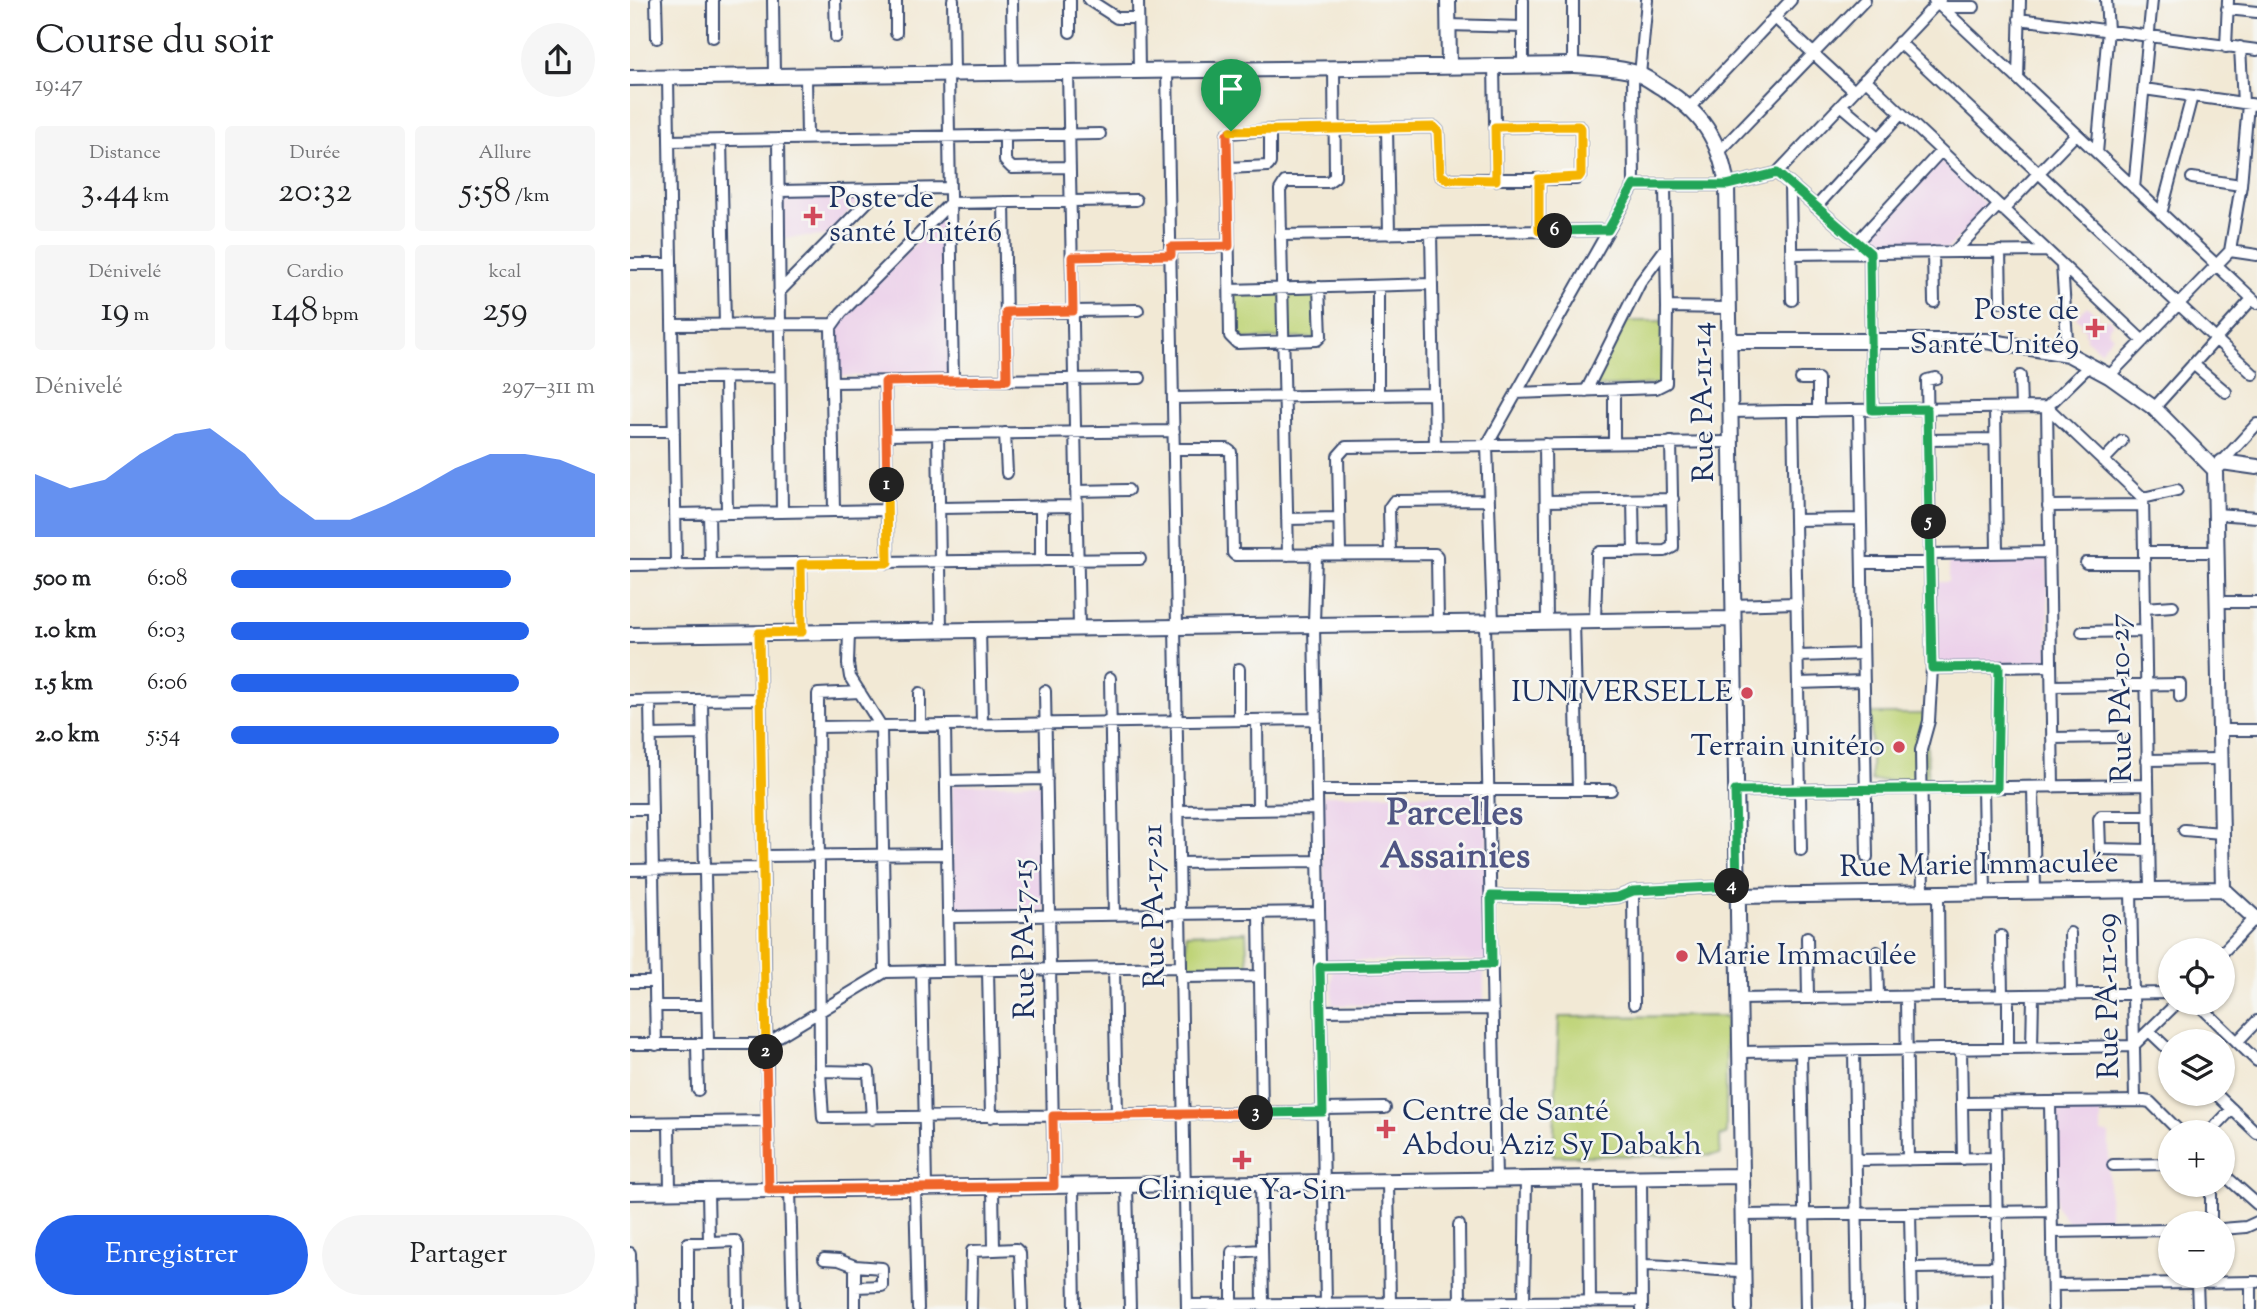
<!DOCTYPE html>
<html lang="fr">
<head>
<meta charset="utf-8">
<style>
  body { margin:0; font-family:"Sorts Mill Goudy",serif; background:#f6f6f6; color:#202124; height:100vh; display:flex; flex-direction:column; font-size:26px; white-space:nowrap }
  * { box-sizing:border-box; margin:0 }
  p { font-size:23px; color:#757577 }
  .icon { flex:none; width:38px; height:38px; fill:none; stroke:currentColor; stroke-width:2; stroke-linecap:round; stroke-linejoin:round }
  .map { position:relative; flex:1; overflow:hidden }
  .drawer { display:flex; flex-direction:column; background:#fff; width:630px }
  .drawer>* { flex:none }
  .fabs { position:absolute; left:1528px; top:938px; display:grid; gap:14px }
  .fabs a { display:grid; place-items:center; width:77px; height:77px; border-radius:50%; background:#fff; box-shadow:0 2px 5px #0004; font-size:35px }
  .pin { position:absolute; display:grid; place-items:center; width:60px; height:60px; color:#fff; margin:-72px -30px; border-radius:50% 50% 50% 0; rotate:-45deg; box-shadow:0 0 7px #0007 }
  .pin .icon { rotate:45deg }
  .km { position:absolute; width:35px; height:35px; margin:-18px; border-radius:50%; background:#222; color:#fff; font-size:19px; line-height:35px; text-align:center }
  .round { display:grid; place-items:center; flex:none; width:74px; height:74px; border-radius:37px; background:#f6f6f6 }
  .summary { display:flex; align-items:center; justify-content:space-between; height:119px; padding:0 35px }
  h1 { font-size:38px; font-weight:600; line-height:52px }
  .metrics { display:grid; grid-template-columns:repeat(3,1fr); gap:10px; height:119px; padding:7px 35px }
  .metrics div { display:grid; align-content:center; border-radius:7px; background:#f6f6f6; text-align:center }
  .metrics b { font-size:35px; font-weight:600 }
  .metrics small { font-size:19px; font-weight:400 }
  .metrics p { font-size:19px }
  .chart { height:196px; padding:14px 35px }
  .chart p { display:flex; justify-content:space-between }
  .chart svg { width:100%; height:126px; margin-top:7px; fill:#2563eb; opacity:.7 }
  .cta { display:flex; gap:14px; margin-top:auto; padding:14px 35px }
  .cta a { flex:1; height:80px; border-radius:42px; background:#2563eb; color:#fff; font-size:28px; font-weight:600; line-height:80px; text-align:center }
  .cta a+a { background:#f6f6f6; color:#202124 }
  ul { padding:0 35px; list-style:none; font-size:23px }
  li { display:grid; grid-template-columns:112px 84px 1fr; align-items:center; height:52px }
  li i { height:18px; border-radius:9px; background:#2563eb }
  main { display:flex; flex:1; min-height:0 }
  .map>svg:first-child { display:block }
  .built { fill:#ecd1ea }
  .green { fill:#bfd478; stroke:#6d826b; stroke-width:2 }
  .lines { fill:none; stroke-linecap:round; stroke-linejoin:round }
  .street-casing { stroke:#3b4b70; stroke-width:14 }
  .secondary-casing { stroke:#3b4b70; stroke-width:18 }
  .street { stroke:#fff; stroke-width:10 }
  .secondary { stroke:#fff; stroke-width:14 }
  .split-1-casing { stroke:#fff; stroke-width:14 }
  .split-2-casing { stroke:#fff; stroke-width:14 }
  .split-3-casing { stroke:#fff; stroke-width:14 }
  .split-4-casing { stroke:#fff; stroke-width:14 }
  .split-5-casing { stroke:#fff; stroke-width:14 }
  .split-6-casing { stroke:#fff; stroke-width:14 }
  .split-7-casing { stroke:#fff; stroke-width:14 }
  .split-1 { stroke:#f0652b; stroke-width:9 }
  .split-2 { stroke:#f5b400; stroke-width:9 }
  .split-3 { stroke:#f0652b; stroke-width:9 }
  .split-4 { stroke:#22a559; stroke-width:9 }
  .split-5 { stroke:#22a559; stroke-width:9 }
  .split-6 { stroke:#22a559; stroke-width:9 }
  .split-7 { stroke:#f5b400; stroke-width:9 }
  .poi-dot { fill:#d1495b; stroke:#f6f6f2; stroke-width:2.5 }
  .labels { text-anchor:middle; dominant-baseline:central; stroke-width:5; stroke-linejoin:round; paint-order:stroke }
  .poi-label { font-size:30px; fill:#1b2f5e; stroke:#f6f6f2; text-anchor:start }
  .street-label { font-size:30px; fill:#1b2f5e; stroke:#f6f6f2 }
  .district-label { font-size:37px; font-weight:bold; fill:#4f5583; stroke:#f6f6f2 }
</style>
</head>
<body>
<main>
<section class="drawer">
<div class="summary"><div><h1>Course du soir</h1><p>19:47</p></div><a class="round"><svg class="icon" aria-label="share" viewBox="0 0 24 24"><path d="M12 15V3M7 8l5-5 5 5M5 13v7h14v-7"/></svg></a></div>
<div class="metrics">
<div><p>Distance</p><b>3.44<small> km</small></b></div>
<div><p>Durée</p><b>20:32</b></div>
<div><p>Allure</p><b>5:58<small> /km</small></b></div>
</div>
<div class="metrics">
<div><p>Dénivelé</p><b>19<small> m</small></b></div>
<div><p>Cardio</p><b>148<small> bpm</small></b></div>
<div><p>kcal</p><b>259</b></div>
</div>
<div class="chart"><p><span>Dénivelé</span>297–311 m</p>
<svg viewBox="0 0 160 44" preserveAspectRatio="none"><path d="M0 44V22L10 27L20 24L30 15L40 8L50 6L60 15L70 29L80 38L90 38L100 33L110 27L120 20L130 15L140 15L150 17L160 22V44z"/></svg>
</div>
<ul>
<li><b>500 m</b>6:08<i style="width:77%"></i></li>
<li><b>1.0 km</b>6:03<i style="width:82%"></i></li>
<li><b>1.5 km</b>6:06<i style="width:79%"></i></li>
<li><b>2.0 km</b>5:54<i style="width:90%"></i></li>
</ul>
<div class="cta"><a>Enregistrer</a><a>Partager</a></div>
</section>
<div class="map">
<svg width="1627" height="1309" viewBox="0 0 1627 1309">
  <rect width="100%" height="100%" fill="#f6f6f2"/>
  <filter id="ink" filterUnits="userSpaceOnUse"><feTurbulence type="fractalNoise" baseFrequency=".0143" numOctaves="2"/><feDisplacementMap in="SourceGraphic" scale="14" xChannelSelector="R" yChannelSelector="G"/><feConvolveMatrix kernelMatrix="1 2 1 2 8 2 1 2 1" color-interpolation-filters="sRGB"/></filter>
  <filter id="wash" filterUnits="userSpaceOnUse"><feTurbulence type="fractalNoise" baseFrequency=".00686" numOctaves="4" result="noise"/><feDisplacementMap in="SourceGraphic" scale="28" xChannelSelector="R" yChannelSelector="G"/><feGaussianBlur stdDeviation="1.57" result="paint"/><feColorMatrix in="noise" values="0 0 0 0 0 0 0 0 0 0 0 0 0 0 0 0 0 1.4 0 .05"/><feComposite in="paint" operator="in"/></filter>
  <g filter="url(#wash)">
    <rect width="100%" height="100%" fill="#f2e9d5"/>
    <!-- built -->
    <path class="built" d="M1310,160L1358,207L1318,249H1245L1234,241Z
      M236,194L195,236L152,238L151,196Z
      M316,213L319,375L207,376V327L212,317Z
      M1457,306L1469,316L1465,321L1470,326L1478,318L1483,323L1477,330L1483,336L1470,351L1455,338L1457,336L1454,333L1456,331L1450,326L1452,323L1446,317Z
      M1417,557L1419,663L1306,664L1305,582H1319V558Z
      M413,783L414,912H322V785Z
      M857,794L859,961H694L693,795Z
      M854,969V1004L702,1005V970Z
      M1471,1108V1133L1479,1134V1224L1437,1221L1426,1206L1424,1109Z"/>
    <!-- green -->
    <path class="green" d="M691,290L692,338L603,339V292Z
      M994,321H1034L1033,384L961,387Z
      M1241,714H1296L1298,780L1241,781Z
      M616,932L618,970L558,973L556,934Z
      M1096,1016V1135L1090,1136V1155L923,1156L929,1017Z"/>
  </g>
  <g filter="url(#ink)">
    <g class="lines">
      <defs>
        <path id="street" d="M26,0L27,38
          M83,0V37
          M143,0L144,76
          M205,0L206,37
          M323,0L324,73
          M382,0L383,73
          M440,0V32
          M459,0L487,18H508
          M508,0L509,71
          M943,0V65
          M1304,0L1627,303
          M1312,7H1344
          M1597,9L1627,12
          M1144,17L1224,91
          M1389,19L1627,50
          M818,25L893,27
          M266,33V0
          M1269,42L1623,374
          M1596,47L1598,0
          M1610,47L1613,103
          M864,65L866,180
          M893,66V0
          M537,70L547,627
          M438,72L449,628
          M318,74L323,381
          M1010,75L1017,0
          M176,76L177,139
          M38,78L46,565
          M1235,79L1513,341
          M1388,79L1390,0
          M1514,89L1627,105
          M1211,105L1250,138
          M1060,107L1161,0
          M757,128L759,234
          M375,135V161L382,168L440,167
          M148,139L152,512
          M91,140L95,324
          M39,141L470,134
          M1089,152L1235,0
          M1467,153L1478,30L1476,0
          M597,168L638,166L640,163V130
          M1147,173L1240,253L1242,410
          M1562,178L1611,185
          M909,179V231
          M1004,185H1097L1147,173L1310,0
          M1160,185L1162,300
          M1504,188L1522,0
          M148,191L320,188
          M374,202L377,380
          M1186,207L1271,114
          M1373,210L1446,134
          M1531,214L1562,96
          M801,233L805,446
          M650,235L978,230
          M1227,242L1311,151
          M541,247L599,246
          M1370,251L1371,302
          M1600,251L1627,255
          M1303,252L1304,302
          M1324,252L1369,205
          M1161,254L1417,251
          M442,257L541,255
          M0,264H41
          M1432,265L1438,354
          M748,286V395
          M689,287L691,336L687,340L607,343L600,336L597,134L599,133L640,130L804,127L808,131L810,175L817,179H946L951,174V128L948,126L865,127
          M600,290L802,284
          M149,292L249,190
          M1037,307L1098,308
          M376,312L508,310
          M42,325L202,324
          M1563,364L1596,392
          M1390,376L1391,407
          M1479,376L1600,251L1611,185L1618,104
          M43,378L149,377
          M95,378L97,513
          M1171,379H1188V411
          M202,382L510,378
          M255,382L258,563
          M956,391L1010,283L1036,248
          M984,391V443
          M886,393L1026,388L1036,383L1037,307L1035,186
          M543,398L804,394
          M1417,407L1513,498L1520,890
          M1417,407L1423,787
          M1365,408L1367,553
          M1524,408L1622,299
          M1229,410L1237,857
          M1163,411L1171,850
          M1100,412L1417,407L1460,365
          M0,431H44
          M375,433L377,473
          M308,434L311,630
          M256,435L544,431
          M1298,440L1365,439
          M915,444L917,622
          M544,449H597L601,452L603,553L605,555L805,554L807,556L808,623
          M1473,461L1492,441
          M1592,462L1627,424
          M446,491L498,490
          M1513,498L1547,490
          M1003,500L1004,552
          M916,501L1043,499
          M1418,506L1513,505
          M411,507V561
          M309,508L446,506
          M204,511L201,327L211,313L320,203L506,200
          M79,513L80,564
          M45,514L257,510
          M1586,514L1627,517
          M657,519L709,518
          M1165,520L1231,519
          M1514,552H1587
          M760,553L759,508L764,501L859,500
          M686,554L684,624L696,1304
          M710,554L708,456L716,447L1101,442
          M1300,554L1419,552
          M658,555L650,190L655,182H698L705,177L704,68
          M1232,563H1300
          M1456,563H1514
          M171,564L172,632
          M0,565L510,559
          M1587,602H1627
          M1102,605L1167,603
          M1515,608L1543,606
          M944,621L948,790
          M965,621L967,554L970,552L1035,551L1043,547L1041,442
          M855,623L866,1180
          M863,623L857,445L1004,185L1003,72
          M545,626L557,1309
          M350,629L352,724
          M219,631L218,664L220,677L251,726L255,972
          M1452,632L1515,631
          M129,633L139,1190
          M1168,656L1233,654
          M1302,668L1421,666
          M609,669V720
          M480,678L484,915
          M1168,683L1234,681
          M1422,686L1550,684V697
          M415,691L424,1186
          M230,692L188,694L190,1071L193,1118L693,1112
          M290,693V725
          M72,700L78,1044
          M0,701L130,699
          M20,701L26,1045
          M627,720L628,809
          M315,725L319,971
          M188,727L686,719
          M1590,730H1627
          M20,735L73,734
          M1422,738L1488,737
          M1517,760L1590,759
          M316,781L417,779
          M1403,787L1405,892
          M1353,788L1355,893
          M1367,788L1369,667
          M687,790H981
          M1105,791L1518,785
          M0,809H22
          M548,811L687,809
          M1518,816H1471L1469,819L1470,849L1519,850
          M1554,830L1592,833
          M133,856L317,854
          M549,863L688,861
          M0,870L133,868
          M1501,890L1505,1100
          M1003,891L1107,886
          M1308,893L1309,996
          M1293,894L1291,750L1299,721L1302,668L1297,380L1306,378
          M861,896L977,898L988,897L1003,891L1004,1004
          M629,913L632,1113
          M318,917L689,912
          M1440,933L1441,994
          M1371,936L1372,995
          M1177,937L1178,998
          M1247,952L1248,997
          M1592,953L1627,916
          M690,967L862,964
          M484,968L487,1115
          M358,970L361,1117
          M292,971L296,1188
          M551,977L630,976
          M0,982H25
          M1276,997L1278,1160
          M1109,999L1540,993
          M1567,1003L1627,1061
          M25,1006H77
          M691,1011L863,1009
          M1519,1031L1540,1051
          M1607,1042L1627,1021
          M0,1044H136L255,972L551,967
          M67,1044L68,1090
          M1378,1048V995
          M1402,1048L1403,995
          M1331,1049L1333,1159
          M1171,1051L1176,1309
          M1224,1051L1228,1309
          M1110,1052L1503,1046L1547,1003
          M190,1071L239,1072L242,1119
          M1586,1094L1627,1133
          M1365,1102L1368,1309
          M1420,1102L1423,1309
          M1332,1103L1514,1101L1520,1102L1550,1132
          M693,1109L755,1108
          M0,1123L137,1121
          M39,1123L40,1191
          M1580,1132L1602,1109
          M1226,1160L1366,1158
          M1483,1165L1540,1164
          M1592,1173L1627,1204
          M959,1178L960,1302
          M1011,1178L1012,1309
          M758,1181L760,1303
          M631,1183L633,1304
          M497,1185L500,1309
          M1581,1185V1223
          M443,1186L445,1309
          M363,1187L364,1249
          M285,1188L288,1309
          M160,1189L163,1309
          M78,1191L79,1242
          M1280,1213L1282,1309
          M1112,1215L1422,1211
          M829,1225L830,1303
          M1592,1229L1616,1227L1627,1222
          M1422,1232L1540,1230
          M0,1253L1,1309
          M194,1259L209,1260L225,1266L252,1268V1286L225,1287
          M1012,1265C1046,1265 1079,1271 1113,1271
          M225,1266V1309
          M1281,1268L1368,1267
          M1621,1282V1309
          M1567,1283L1568,1309
          M1423,1285L1627,1282
          M894,1303L896,1179
          M557,1305L1012,1301
          M602,1305V1252L632,1250
          M58,1309V1243L105,1241L108,1246L109,1309
          M341,1309L342,1251L386,1249L390,1253L392,1309"/>
        <path id="secondary" d="M818,0L819,66
          M0,78L943,65C963,66 984,67 1003,72C1014,75 1023,83 1032,88C1072,113 1089,138 1097,185L1114,1309
          M1099,341H1356L1438,354L1479,376L1524,408L1585,470
          M1627,467L1592,462L1585,470L1593,889L1627,920
          M0,635L1102,619
          M1107,896L1593,889
          M0,1192L1112,1176"/>
      </defs>
      <!-- street casing -->
      <use href="#street" class="street-casing"/>
      <!-- secondary casing -->
      <use href="#secondary" class="secondary-casing"/>
      <!-- street -->
      <use href="#street" class="street"/>
      <!-- secondary -->
      <use href="#secondary" class="secondary"/>
    </g>
  </g>
  <g class="lines" filter="url(#ink)">
    <defs>
      <path id="split-1" d="M257,485L255,382L377,380L376,312L443,311L442,257L541,255V247L599,246L597,134L601,131"/>
      <path id="split-2" d="M136,1052L129,633L172,632L171,564L258,563L257,485"/>
      <path id="split-3" d="M136,1052L139,1190L424,1186L423,1116L626,1113"/>
      <path id="split-4" d="M626,1113L693,1112L690,967L862,964L861,896L977,898L988,897L1003,891L1102,886"/>
      <path id="split-5" d="M1102,886H1107L1105,791L1367,788L1369,667L1302,668L1299,522"/>
      <path id="split-6" d="M925,231L978,230L1004,185H1097L1147,173L1240,253L1242,410L1297,409L1299,522"/>
      <path id="split-7" d="M601,131L804,127L808,131L810,175L817,179L866,180L865,127L948,126L951,128V174L949,177L909,179V231H925"/>
    </defs>
    <!-- split-1 casing -->
    <use href="#split-1" class="split-1-casing"/>
    <!-- split-2 casing -->
    <use href="#split-2" class="split-2-casing"/>
    <!-- split-3 casing -->
    <use href="#split-3" class="split-3-casing"/>
    <!-- split-4 casing -->
    <use href="#split-4" class="split-4-casing"/>
    <!-- split-5 casing -->
    <use href="#split-5" class="split-5-casing"/>
    <!-- split-6 casing -->
    <use href="#split-6" class="split-6-casing"/>
    <!-- split-7 casing -->
    <use href="#split-7" class="split-7-casing"/>
    <!-- split-1 -->
    <use href="#split-1" class="split-1"/>
    <!-- split-2 -->
    <use href="#split-2" class="split-2"/>
    <!-- split-3 -->
    <use href="#split-3" class="split-3"/>
    <!-- split-4 -->
    <use href="#split-4" class="split-4"/>
    <!-- split-5 -->
    <use href="#split-5" class="split-5"/>
    <!-- split-6 -->
    <use href="#split-6" class="split-6"/>
    <!-- split-7 -->
    <use href="#split-7" class="split-7"/>
  </g>
  <!-- markers -->
  <g class="poi-dot">
    <path d="M179.5 205.5h7v7h7v7h-7v7h-7v-7h-7v-7h7z"/>
    <path d="M1461.5 317.5h7v7h7v7h-7v7h-7v-7h-7v-7h7z"/>
    <circle cx="1117" cy="693" r="7"/>
    <circle cx="1269" cy="747" r="7"/>
    <circle cx="1052" cy="956" r="7"/>
    <path d="M752.5 1118.5h7v7h7v7h-7v7h-7v-7h-7v-7h7z"/>
    <path d="M608.5 1149.5h7v7h7v7h-7v7h-7v-7h-7v-7h7z"/>
  </g>
  <g class="labels">
    <!-- poi labels -->
    <g class="poi-label">
      <text x="199" y="199">Poste de<tspan x="199" dy="34">santé Unité16</tspan></text>
      <text x="1449" y="311" text-anchor="end">Poste de<tspan x="1449" dy="34">Santé Unité9</tspan></text>
      <text x="1103" y="693" text-anchor="end">IUNIVERSELLE</text>
      <text x="1255" y="747" text-anchor="end">Terrain unité10</text>
      <text x="1066" y="956">Marie Immaculée</text>
      <text x="772" y="1112">Centre de Santé<tspan x="772" dy="34">Abdou Aziz Sy Dabakh</tspan></text>
      <text x="612" y="1191" text-anchor="middle">Clinique Ya-Sin</text>
    </g>
    <!-- street labels -->
    <g class="street-label">
      <text transform="translate(1074 402) rotate(-91)">Rue PA-11-14</text>
      <text transform="translate(1492 698) rotate(-91)">Rue PA-10-27</text>
      <text transform="translate(1349 866) rotate(-1)">Rue Marie Immaculée</text>
      <text transform="translate(525 906) rotate(-91)">Rue PA-17-21</text>
      <text transform="translate(395 939) rotate(-91)">Rue PA-17-15</text>
      <text transform="translate(1479 996) rotate(-91)">Rue PA-11-09</text>
    </g>
    <!-- district labels -->
    <g class="district-label">
      <text x="825" y="815">Parcelles<tspan x="825" dy="43">Assainies</tspan></text>
    </g>
  </g>
</svg>
<div class="fabs">
<a><svg class="icon" aria-label="locate" viewBox="0 0 24 24"><circle cx="12" cy="12" r="6"/><path d="M12 2v4M12 18v4M2 12h4M18 12h4"/></svg></a>
<a><svg class="icon" aria-label="layers" viewBox="0 0 24 24"><path d="M12 4l9 5-9 5-9-5zM3 14l9 5 9-5"/></svg></a>
<a>+</a>
<a>−</a>
</div>
<div class="pin" style="left:601px;top:131px;background:#1e9e55"><svg class="icon" aria-label="arrive" viewBox="0 0 24 24"><path d="M6 21V4h12l-3 4 3 4H6"/></svg></div>
<b class="km" style="left:257px;top:485px">1</b>
<b class="km" style="left:136px;top:1052px">2</b>
<b class="km" style="left:626px;top:1113px">3</b>
<b class="km" style="left:1102px;top:886px">4</b>
<b class="km" style="left:1299px;top:522px">5</b>
<b class="km" style="left:925px;top:231px">6</b>
</div>
</main>
</body>
</html>
